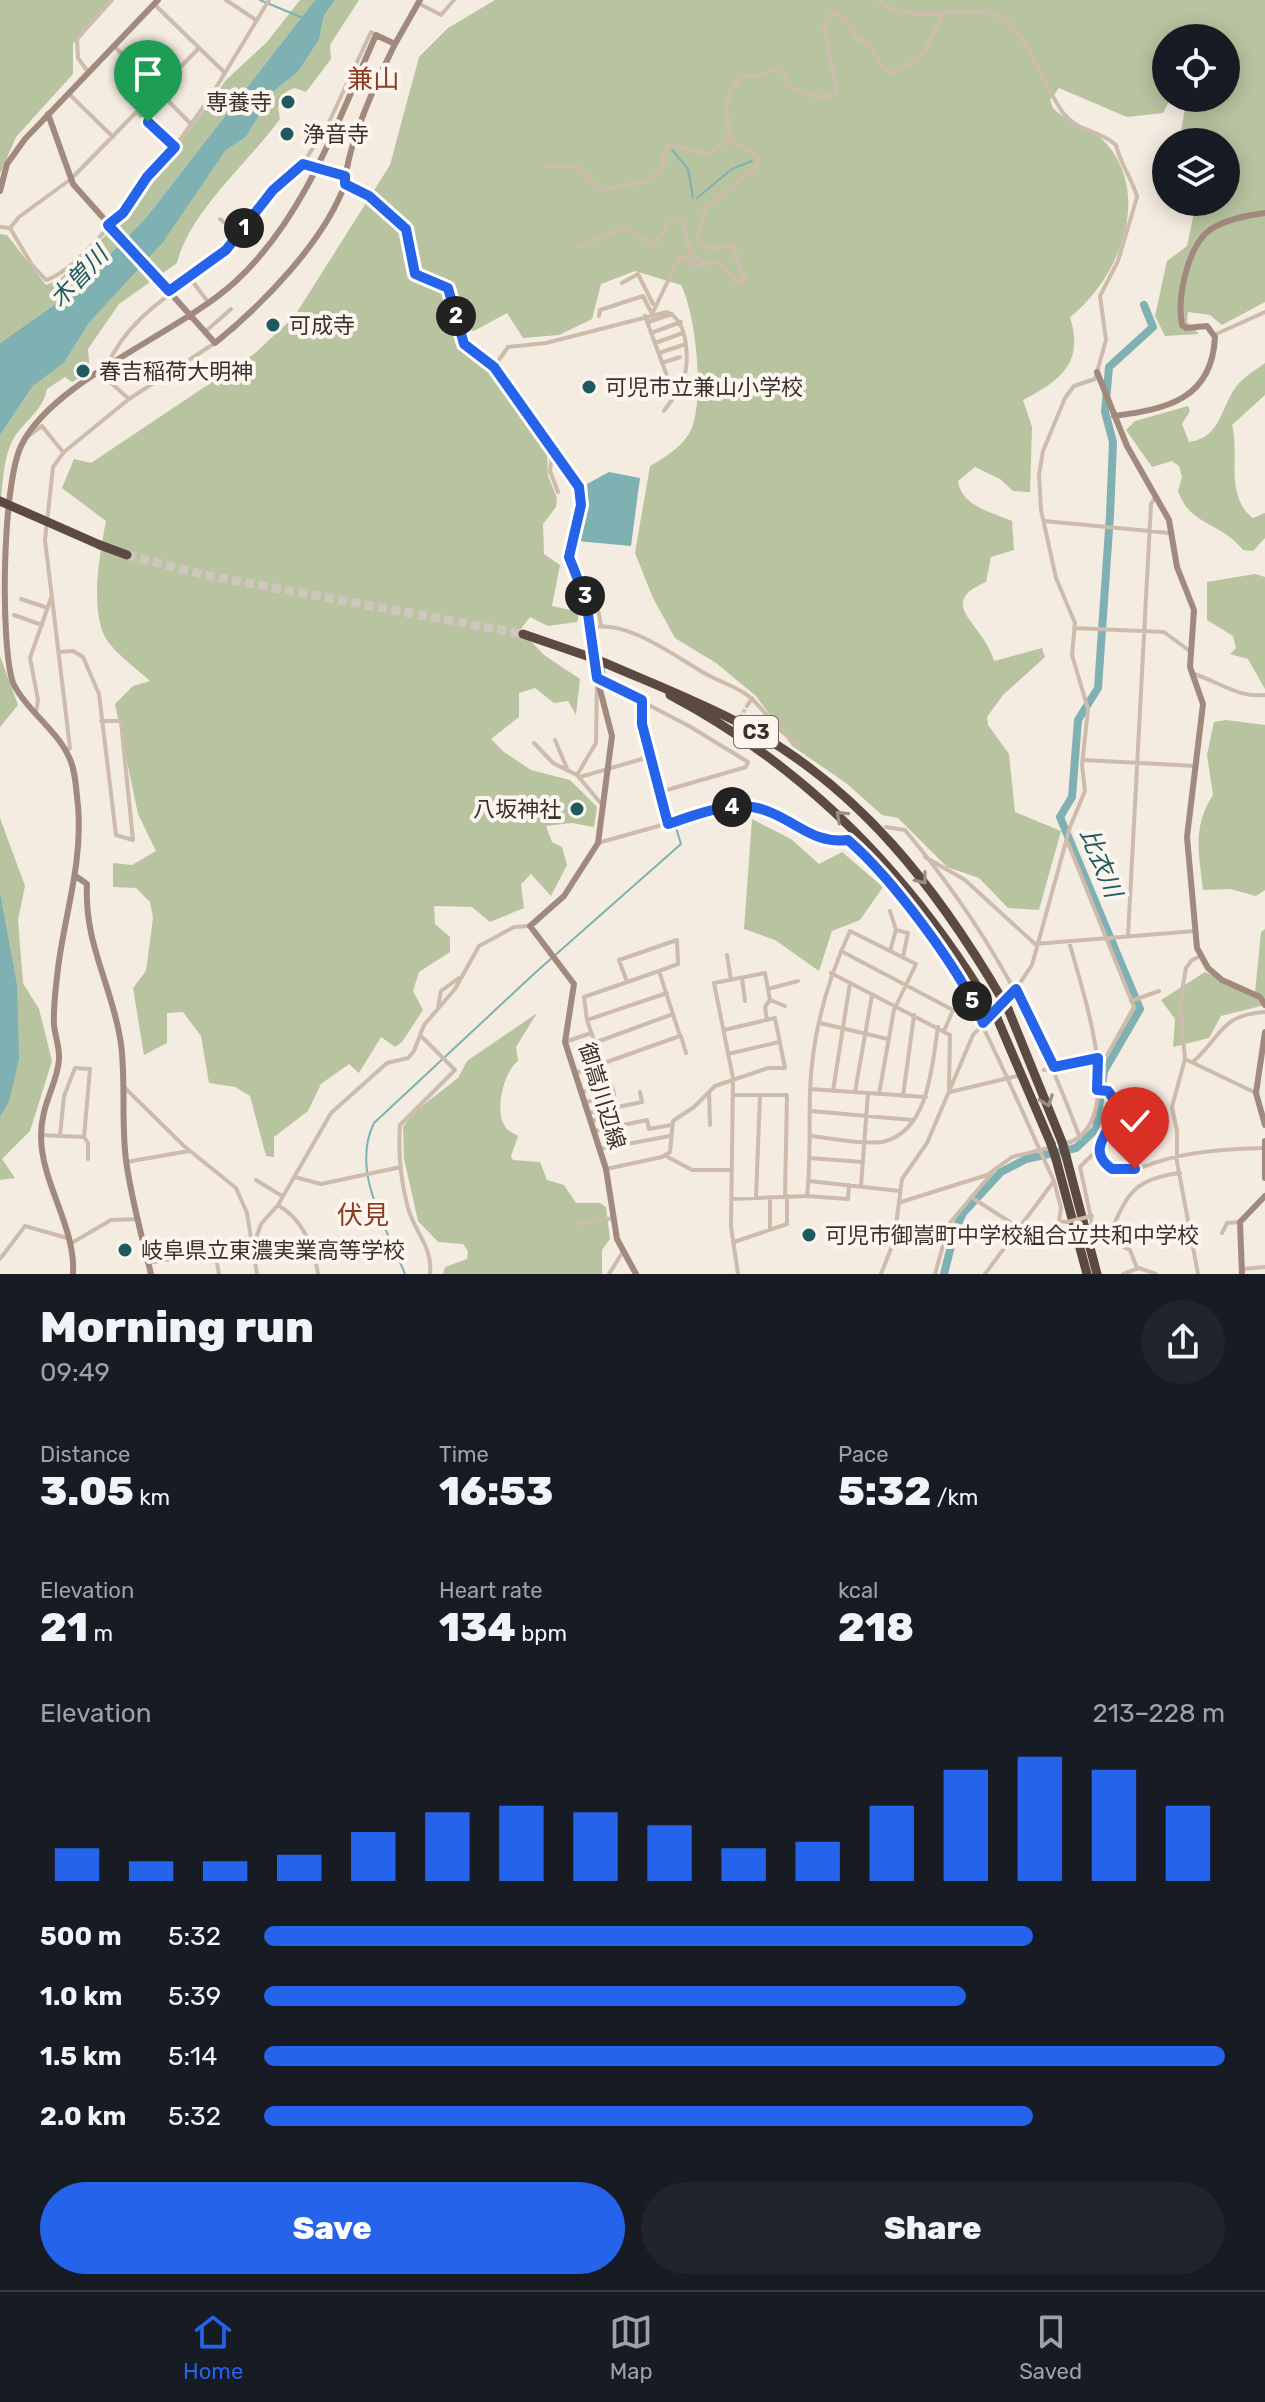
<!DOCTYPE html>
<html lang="en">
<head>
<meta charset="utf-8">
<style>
  body { margin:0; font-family:Rubik,"Noto Sans JP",sans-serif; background:#20242c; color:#f1f3f6; height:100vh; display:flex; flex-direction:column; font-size:30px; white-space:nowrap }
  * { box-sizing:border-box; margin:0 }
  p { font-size:26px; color:#9ea1a6 }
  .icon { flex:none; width:44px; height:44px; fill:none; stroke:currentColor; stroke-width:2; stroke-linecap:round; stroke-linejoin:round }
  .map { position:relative; height:1274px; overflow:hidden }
  .side { display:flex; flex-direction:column; background:#171b24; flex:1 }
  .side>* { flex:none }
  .tools { position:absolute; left:1152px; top:24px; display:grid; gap:16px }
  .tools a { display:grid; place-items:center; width:88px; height:88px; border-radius:50%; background:#171b24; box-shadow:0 4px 20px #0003; font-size:40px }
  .pin { position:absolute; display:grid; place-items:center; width:68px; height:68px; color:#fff; margin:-82px -34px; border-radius:50% 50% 50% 0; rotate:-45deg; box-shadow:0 0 8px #0007 }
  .pin .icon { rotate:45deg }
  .km { position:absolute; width:40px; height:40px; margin:-20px; border-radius:50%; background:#222; color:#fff; font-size:22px; line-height:40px; text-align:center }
  .round { display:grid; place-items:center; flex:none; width:84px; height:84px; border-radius:42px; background:#20242c }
  .summary { display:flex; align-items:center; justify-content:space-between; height:136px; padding:0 40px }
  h1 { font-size:44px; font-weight:800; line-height:60px }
  .figures { display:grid; grid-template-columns:repeat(3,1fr); gap:12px; height:136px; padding:8px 40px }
  .figures div { display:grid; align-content:center }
  .figures b { font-size:40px; font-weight:800 }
  .figures small { font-size:22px; font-weight:400 }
  .figures p { font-size:22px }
  .chart { height:224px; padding:16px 40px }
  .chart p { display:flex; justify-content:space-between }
  .chart svg { width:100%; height:144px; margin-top:8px; stroke:#2563eb; stroke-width:6 }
  .cta { display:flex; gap:16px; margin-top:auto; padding:16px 40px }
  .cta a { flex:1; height:92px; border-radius:48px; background:#2563eb; color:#fff; font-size:32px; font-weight:800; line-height:92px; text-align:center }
  .cta a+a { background:#20242c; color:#f1f3f6 }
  ul { padding:0 40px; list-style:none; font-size:26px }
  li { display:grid; grid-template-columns:128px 96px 1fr; align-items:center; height:60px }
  li i { height:20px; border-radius:10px; background:#2563eb }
  .dock { display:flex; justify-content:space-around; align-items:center; height:112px; border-top:2px solid #363941; background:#171b24; font-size:22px; color:#9ea1a6 }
  .dock a { display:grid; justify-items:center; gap:4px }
  .dock .on { color:#2563eb }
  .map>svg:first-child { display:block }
  .green { fill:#b8c4a0 }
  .water { fill:#7fb0b2 }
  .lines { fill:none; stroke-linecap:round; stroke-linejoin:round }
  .stream { stroke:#7fb0b2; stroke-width:2 }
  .river { stroke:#7fb0b2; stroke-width:8 }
  .street-tunnel { stroke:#cfc6bd; stroke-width:4; stroke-dasharray:4 2; stroke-linecap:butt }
  .highway-tunnel { stroke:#cfc6bd; stroke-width:9; stroke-dasharray:9 4.5; stroke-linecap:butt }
  .street { stroke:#cdbbac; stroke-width:4 }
  .secondary { stroke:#a18a7d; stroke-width:6 }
  .highway { stroke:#5c4a42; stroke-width:9 }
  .street-bridge { stroke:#cdbbac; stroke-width:4 }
  .highway-bridge { stroke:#5c4a42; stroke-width:9 }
  .oneway { stroke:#9c8e87 }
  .route-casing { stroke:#fff; stroke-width:16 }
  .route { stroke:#2563eb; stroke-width:10 }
  .poi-dot { fill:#1f5a5e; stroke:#fbf5ee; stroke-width:3 }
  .labels { text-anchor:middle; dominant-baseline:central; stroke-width:8; stroke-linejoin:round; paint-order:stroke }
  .shield { fill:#fbf5ee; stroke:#756b66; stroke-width:2 }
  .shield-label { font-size:20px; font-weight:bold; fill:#3b302b }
  .poi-label { font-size:22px; fill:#3b302b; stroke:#fbf5ee; text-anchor:start }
  .street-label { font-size:22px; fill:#3b302b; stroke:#fbf5ee }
  .water-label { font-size:24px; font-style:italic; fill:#1f5a5e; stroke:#fbf5ee }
  .quarter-label { font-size:26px; fill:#8c3b22; stroke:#fbf5ee }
</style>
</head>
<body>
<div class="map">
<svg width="1265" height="1274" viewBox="0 0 1265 1274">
  <rect width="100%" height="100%" fill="#f4ebe1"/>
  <!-- green -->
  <path class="green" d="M0,0H109L73,44V74L16,137L0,174Z
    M300,0H315L145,219L74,291L0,343V234L7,235L46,285L60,279L129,213L226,80L267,42Z
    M335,0H359L330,45L331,59L306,92L295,88L287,91L278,107L280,119C248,163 190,211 177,263L119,304L88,349L90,372L72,382L65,377L47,389C43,410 27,419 15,436C2,457 3,488 0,512V435L33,386L64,363L89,323L163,241L226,150L246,137L274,91L298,72L319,40L324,16Z
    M495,0H1265V302L1222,325L1210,315L1188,312L1187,322L1199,334L1165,336L1155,316L1167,261L1187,246L1196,203L1226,202V142H1179L1187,98H1226V38H1166V98H1171L1163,113L1127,117L1059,88L1050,100L1053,108C1069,125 1096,126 1113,152C1149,205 1116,281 1070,317C1084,362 1062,380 1023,400L1032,427L1030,492L1013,491L1000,479L975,467L958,481C961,506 991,512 1012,521L1014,550L991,557L986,582C934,604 984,623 994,661L1042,648L1045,657L1003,695L987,717L988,725L1009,754L1015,812L1061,831L1039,910L1008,908L979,878L947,867L898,818L882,815L846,783L792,746L756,696L716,663L675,638L653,598L635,553L650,466C664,458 680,448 689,434C706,405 696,314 681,285L635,271L601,284L592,319L559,335L523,338L507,313L474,331L459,326L454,336L456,342L491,371L547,449L548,476L557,498L556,507L543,524L544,554L560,565L552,606L579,612L577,622L548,626L530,617L520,630L544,655L580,679L576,715L568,701L554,703L535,688L519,693V717L491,739L504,752L531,770L570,780L597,807L594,827L572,823L546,826L552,842L562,847L567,865L551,896L531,874L521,884L524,908L490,922L472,907L434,906L435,924L450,937V952L419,972L413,991L423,1010L402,1042L395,1047L381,1037L359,1073L349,1064L321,1084L308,1111L274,1137V1157L266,1156L250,1096L235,1087L209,1083L201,1036L183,1012L167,1013V1043L144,1055L133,988L146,971L153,918L150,902L136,888L113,887V863L132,865L156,851L138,814L115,704L133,686L150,681C137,669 120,657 109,643C88,617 100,552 106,521L62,488L74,459L91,463L254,354L294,317L390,165L419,57L448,28Z
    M1265,363V395L1232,425C1240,454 1224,496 1253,518L1265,513V538L1253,551L1243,550C1221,522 1190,526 1178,491L1182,477L1179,466L1172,461L1152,467L1126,430L1135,421L1188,406L1190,411L1182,424L1189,442C1224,437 1220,403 1240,382C1247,375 1257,369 1265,363Z
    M1255,574L1265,577V689L1248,659L1230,654L1236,648L1233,636L1207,620V582Z
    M0,656L18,705L0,727Z
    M1226,720L1265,725V890L1256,896L1230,889L1203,890C1199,854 1192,827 1213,795L1207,755L1214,722Z
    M0,818L25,886L18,920L23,983L39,1009L52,1061L30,1131L2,1159L15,1178L0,1180V1117L9,1102L17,984L0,891Z
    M752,819L791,839L819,864L842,852L883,887L860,920L832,931L819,971L775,940L744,929Z
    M1265,929V1005L1221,1016L1209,1038L1173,1047L1175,1019L1161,1000L1205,972L1255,993L1261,932Z
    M537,1013L516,1047L518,1061C503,1072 493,1115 507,1129C507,1130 517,1135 518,1136L511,1156L513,1160L540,1162L547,1180L564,1185L576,1203H600L606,1207L610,1239L602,1250V1274H443L445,1267L467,1259L468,1251L463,1244L438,1242L418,1221L404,1159L403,1127L413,1113L458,1078L467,1061Z"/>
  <!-- water -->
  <path class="water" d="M315,0H335L324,16L319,40L298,72L274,91L246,137L226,150L163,242L89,323L64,363L33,386L0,435V343L74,291L145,219Z
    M609,472L640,478L631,546L577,541L588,501L587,484Z
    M0,891L17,984L19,1059L9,1102L0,1117Z"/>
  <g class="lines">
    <!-- stream -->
    <path class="stream" d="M260,0L303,18
      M672,150L688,169L693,198
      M697,198L732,169L752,161
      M405,1274C387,1229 350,1171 374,1123L536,972L681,844L647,733L646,707L607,688L603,665"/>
    <!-- river -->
    <path class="river" d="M944,1274L955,1230L963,1213L1001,1172L1026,1159L1076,1148L1096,1129L1104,1071L1140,1009L1060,817L1072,797L1078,720L1098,688L1110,515L1113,442L1105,412L1109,367L1153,327L1144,305"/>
    <!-- street-tunnel -->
    <path class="street-tunnel" d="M737,723L747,706"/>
    <!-- highway-tunnel -->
    <path class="highway-tunnel" d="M127,555L205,575L523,634"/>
    <!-- street -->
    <path class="street" d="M226,0L256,20
      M877,0C915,29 961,0 1001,17C1028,33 1044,88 1064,114C1078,132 1100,130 1116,145C1121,166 1133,180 1137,197L1118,261L1100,296L1106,340L1095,379L1074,386L1065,398L1043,451L1039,475L1041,510L1056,578L1075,623L1072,655L1088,709L1082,765L1085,791L1070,827L1032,965L1016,989L973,1035L927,1143L902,1179L894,1241L881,1274
      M418,3L441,15L454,0
      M154,4L224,72
      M113,45L192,125
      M88,72L78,58L77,39L112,0
      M69,94L113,137
      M729,140C729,112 719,99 743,76H756L779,68L784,72L787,86C804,94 818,101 837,94L824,26L832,12L846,19L855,37L871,47L883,68L894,74L924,53L944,11
      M175,147L211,96L269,0
      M303,164L330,120L371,32L376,35
      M545,166L577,167L599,190L648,181L663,168L664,151L669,145L709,154L729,140
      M220,219L239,235
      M0,227L10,228L32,265L46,280C85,268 145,179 175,147L137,112
      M10,228L19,217L71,179L198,49
      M579,247L624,227L654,246L669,223L678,218L684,224L690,252L704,264
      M190,278L208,302
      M622,283L638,274L653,304
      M652,314L679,258H686L697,267L718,260L737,283L746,280L737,263L734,244L711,249L701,245L697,236L706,208L760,163L753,152L729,140
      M599,316L600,310L643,296L651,312
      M645,316L667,376L672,400
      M648,322L672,314
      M206,331L231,309
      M651,333L681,322
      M1214,335L1265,312
      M655,343L683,333
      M659,353L683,345
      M662,363L680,357
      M107,366C131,311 183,289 225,251C254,224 269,188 303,164L345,176
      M494,367L508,347L546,343L667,312C689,321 690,363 682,383C678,393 670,402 664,411
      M100,373L129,399
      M28,436L42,426L63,452
      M553,449L550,471L558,492
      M1044,521L1170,533
      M594,586L601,626
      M21,599L45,607
      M14,615L42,625
      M591,628C627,618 678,659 708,675C722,683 741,688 752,699C769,715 778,733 800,745
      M1074,628L1164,632L1191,652
      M59,652L73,651L83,657L99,694L116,835L133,840L121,721H101
      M1194,674C1219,682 1238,698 1265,695
      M642,700V724L668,824
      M747,706L752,698
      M36,712L38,700L30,658L52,595
      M555,740L568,771
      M534,743L553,763L577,775
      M66,750L70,748L45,540L53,467L64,452L129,399L215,343
      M1083,760L1196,766
      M580,777L649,757
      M603,806L577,775L596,743L597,678L689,726L748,762L746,767L660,792
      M886,827L905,830C986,927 1036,1019 1080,1138
      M848,840C951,930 998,1061 1054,1181L1061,1208L1059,1221L1067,1222
      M598,843L726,807L772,812L821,839L856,838
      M1068,843L1134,1007L1100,1068
      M925,857L965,880L1035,944L1195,931
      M890,911L896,930L908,933L903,957
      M1128,936L1151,504L1156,496
      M841,951L953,1010L944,1031
      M890,951L896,930
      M727,955L731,980
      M831,973L950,1035L949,1089
      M742,978L745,1001
      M627,982L619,960L677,940L678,964L659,971
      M768,989L798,981
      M770,1000L785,1006
      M1131,1001L1159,991
      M438,1007L441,991L459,978
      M587,1020L667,993
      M820,1023L888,1039
      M420,1035L455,1070L400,1125C398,1152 401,1182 408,1208C415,1233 433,1247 430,1274
      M681,1036L686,1053
      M565,1042L591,1033
      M594,1043L673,1014
      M728,1054L779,1042
      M1185,1059L1256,1093
      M1194,1061C1223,1034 1221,1015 1265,1012
      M1044,1070L1098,1058
      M576,1073L680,1036L659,971L584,997L587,1020L602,1064
      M123,1086L184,1146L236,1188L247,1213L257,1274
      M810,1089L926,1097
      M1097,1090L1108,1091L1118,1105C1116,1122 1098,1131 1100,1149C1101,1156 1105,1166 1112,1169C1124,1175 1142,1167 1154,1163C1189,1151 1229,1149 1265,1148
      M833,1091L850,983
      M582,1092L612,1086L625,1144
      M709,1092L710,1125
      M855,1092L872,995
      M950,1092L1017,1076
      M733,1095H787L785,1195
      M903,1096L914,1015
      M585,1102L614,1097
      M811,1111L912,1120
      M588,1113L642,1102L640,1092
      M591,1121L619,1115
      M594,1131L647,1120L649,1129L671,1125
      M41,1135L84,1137L88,1143V1159
      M60,1136L64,1096L75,1068L90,1069L84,1137
      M811,1136C829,1138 869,1146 886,1141C930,1128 932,1063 938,1027
      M1062,1145C1133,1128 1081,989 1069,941
      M1100,1147L1080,1167L1094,1232L1130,1250L1137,1268
      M600,1149L670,1136
      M666,1156L692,1170H732
      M810,1158L862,1162
      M126,1162L189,1151
      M606,1169L662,1157L670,1152L673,1121L694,1107L715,1086L768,1068H785L775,1018L724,1030
      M295,1177L321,1184L401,1167
      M256,1180L282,1196
      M809,1181L900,1191
      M861,1186L868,1093
      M807,1196L848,1199L849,1185
      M756,1197L760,1096
      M770,1197V1229
      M971,1197L1021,1229
      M731,1199L807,1196C811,1161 809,1126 810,1091C812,1036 827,981 850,931L916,964L894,1010L879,1094
      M901,1202L987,1175L1012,1157L1049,1148
      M278,1205C302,1219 314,1246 318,1274
      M576,1224L614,1218
      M1222,1233L1227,1223L1240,1222
      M1107,1239C1127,1197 1130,1179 1180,1173
      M734,1242L787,1224V1196
      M70,1244L111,1220L139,1219
      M215,1252L219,1274
      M0,1259L25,1226L67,1238
      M148,1263L254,1244L261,1224L278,1205L331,1113L387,1063L408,1058L414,1051L424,1025L455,989L479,946L514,927L530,926
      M1242,1269L1265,1267
      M609,1274L622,1253
      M738,1274L731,1227L733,1078L714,983L765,973L770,1000L765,1007L767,1020
      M935,1274L949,1224L992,1173
      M985,1274L1054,1181
      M1123,1274L1139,1268L1156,1274
      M1198,1274L1177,1162V1131L1172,1107L1185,1059L1180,1005L1183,985L1186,968L1192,960L1201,956"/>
    <!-- secondary -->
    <path class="secondary" d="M48,114L73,184L215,343C262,305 324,242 345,184L369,196L406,229L415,274L448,288L464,344L494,367L579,487L581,505L569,557L586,600L597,678L612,736L598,843L564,896L530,926L574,984L565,1042L606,1169L617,1239L636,1274
      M345,184C347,144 377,81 395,44
      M0,191L7,164L25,139L158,0
      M1097,372L1127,446L1169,520L1177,567L1194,610L1190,667L1203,704L1187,837L1197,948L1208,968L1222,980L1260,997L1265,1005
      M1114,416C1166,409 1212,400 1215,337L1207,326L1186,328L1182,325C1177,300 1186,254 1205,234C1218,221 1247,215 1265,213
      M77,877L87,884C84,946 113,986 121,1044C126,1082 121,1122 126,1160C131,1198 142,1237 151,1274
      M1265,1032L1256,1093L1265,1125
      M1265,1141V1178
      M73,1274C76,1227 41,1183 41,1136C41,1104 57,1085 59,1060C60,1048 55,1036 54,1025C53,1007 56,986 58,968C65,913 83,862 78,806C76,790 76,771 69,757C56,729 27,711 13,683C0,644 2,482 22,444C56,378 179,334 236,281C306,216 338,120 376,35L395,44L420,0
      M1242,1274L1240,1222L1265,1196"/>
    <!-- highway -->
    <path class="highway" d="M100,545L127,555
      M523,634L590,657
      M605,663C651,683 698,701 743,725C859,787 937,888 1002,999
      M670,695C808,768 912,876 992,1010
      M1008,1009L1062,1142
      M997,1018L1051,1144
      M1066,1156L1097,1274
      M1056,1159L1087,1274"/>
    <!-- street-bridge -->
    <path class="street-bridge" d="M1067,1222L1092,1216"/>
    <!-- highway-bridge -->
    <path class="highway-bridge" d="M0,501L100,545
      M590,657L605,663
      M1002,999L1008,1009
      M992,1010L997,1018
      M1062,1142L1066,1156
      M1051,1144L1056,1159"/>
  </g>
  <!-- one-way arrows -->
  <defs><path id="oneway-chevron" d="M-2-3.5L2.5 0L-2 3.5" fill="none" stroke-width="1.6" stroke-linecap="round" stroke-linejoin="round" transform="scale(2)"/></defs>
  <g class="oneway">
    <use href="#oneway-chevron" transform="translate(841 816) rotate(-137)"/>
    <use href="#oneway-chevron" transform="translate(922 879) rotate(51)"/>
    <use href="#oneway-chevron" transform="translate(1047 1101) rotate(70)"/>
  </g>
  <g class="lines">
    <defs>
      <path id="route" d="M148,122L175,147L147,177L123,213L108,225L169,291L226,250L273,190L303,164L345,176V184L369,196L406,229L415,274L448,288L464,344L494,367L579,487L581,505L569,557L586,600L597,678L642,700V724L668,824C701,813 738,797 772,813C800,825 816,844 848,840C892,878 961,970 983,1023L1016,989L1054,1067L1098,1058L1097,1090L1108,1091L1118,1105C1116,1128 1082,1148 1112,1169H1135"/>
    </defs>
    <!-- route casing -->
    <use href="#route" class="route-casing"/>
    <!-- route -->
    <use href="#route" class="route"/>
  </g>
  <!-- markers -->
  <g class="poi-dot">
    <circle cx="288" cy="102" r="8"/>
    <circle cx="287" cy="134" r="8"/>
    <circle cx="273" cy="325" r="8"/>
    <circle cx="83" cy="371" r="8"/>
    <circle cx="589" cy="387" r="8"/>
    <circle cx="577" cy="809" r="8"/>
    <circle cx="809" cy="1235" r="8"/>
    <circle cx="125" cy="1250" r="8"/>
  </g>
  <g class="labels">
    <!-- shield labels -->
    <rect class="shield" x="734" y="716" width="44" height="32" rx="6"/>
    <g class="shield-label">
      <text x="756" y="732">C3</text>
    </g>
    <!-- poi labels -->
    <g class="poi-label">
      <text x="272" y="102" text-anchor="end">専養寺</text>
      <text x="303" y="134">浄音寺</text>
      <text x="289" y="325">可成寺</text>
      <text x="99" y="371">春吉稲荷大明神</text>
      <text x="605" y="387">可児市立兼山小学校</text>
      <text x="561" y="809" text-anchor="end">八坂神社</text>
      <text x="825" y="1235">可児市御嵩町中学校組合立共和中学校</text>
      <text x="141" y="1250">岐阜県立東濃実業高等学校</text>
    </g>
    <!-- street labels -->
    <g class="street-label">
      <text transform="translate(602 1096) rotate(73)">御嵩川辺線</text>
    </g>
    <!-- water labels -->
    <g class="water-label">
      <text transform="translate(79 277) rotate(-47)">木曽川</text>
      <text transform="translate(1101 863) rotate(68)">比衣川</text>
    </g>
    <!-- quarter labels -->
    <g class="quarter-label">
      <text x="373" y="79">兼山</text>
      <text x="363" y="1215">伏見</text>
    </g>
  </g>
</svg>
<div class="tools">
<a><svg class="icon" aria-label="locate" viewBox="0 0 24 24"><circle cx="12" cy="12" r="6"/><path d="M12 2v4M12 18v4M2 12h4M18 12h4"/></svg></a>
<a><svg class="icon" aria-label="layers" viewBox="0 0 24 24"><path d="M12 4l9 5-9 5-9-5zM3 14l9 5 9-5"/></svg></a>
</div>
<div class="pin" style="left:148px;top:122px;background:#1e9e55"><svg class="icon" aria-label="arrive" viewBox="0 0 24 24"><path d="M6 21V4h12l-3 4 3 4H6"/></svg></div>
<div class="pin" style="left:1135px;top:1169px;background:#d93025"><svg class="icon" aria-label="check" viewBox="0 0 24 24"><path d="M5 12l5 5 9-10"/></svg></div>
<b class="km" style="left:244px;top:228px">1</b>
<b class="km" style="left:456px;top:316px">2</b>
<b class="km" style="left:585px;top:596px">3</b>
<b class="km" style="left:732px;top:807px">4</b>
<b class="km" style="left:972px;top:1001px">5</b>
</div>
<section class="side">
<div class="summary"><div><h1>Morning run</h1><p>09:49</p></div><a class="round"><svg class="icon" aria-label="share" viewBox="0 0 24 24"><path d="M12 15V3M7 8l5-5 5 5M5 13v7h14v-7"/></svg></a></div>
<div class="figures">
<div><p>Distance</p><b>3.05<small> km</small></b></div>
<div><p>Time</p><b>16:53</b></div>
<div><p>Pace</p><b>5:32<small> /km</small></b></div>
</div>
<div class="figures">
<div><p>Elevation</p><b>21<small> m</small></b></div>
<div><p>Heart rate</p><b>134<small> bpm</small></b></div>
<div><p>kcal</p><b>218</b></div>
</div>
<div class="chart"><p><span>Elevation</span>213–228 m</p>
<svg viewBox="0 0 160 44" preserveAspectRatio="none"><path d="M5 44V34M15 44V38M25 44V38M35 44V36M45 44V29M55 44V23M65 44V21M75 44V23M85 44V27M95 44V34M105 44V32M115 44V21M125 44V10M135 44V6M145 44V10M155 44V21"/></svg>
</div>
<ul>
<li><b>500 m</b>5:32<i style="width:80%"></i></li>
<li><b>1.0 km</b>5:39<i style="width:73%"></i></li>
<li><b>1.5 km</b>5:14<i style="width:100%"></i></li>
<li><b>2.0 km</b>5:32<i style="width:80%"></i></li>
</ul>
<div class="cta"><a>Save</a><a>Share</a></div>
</section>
<nav class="dock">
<a class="on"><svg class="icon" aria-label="home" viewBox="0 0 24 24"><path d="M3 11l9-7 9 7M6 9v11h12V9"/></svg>Home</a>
<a><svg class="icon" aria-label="map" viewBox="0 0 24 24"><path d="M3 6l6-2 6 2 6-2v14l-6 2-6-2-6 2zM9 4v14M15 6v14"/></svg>Map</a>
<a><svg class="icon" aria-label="saved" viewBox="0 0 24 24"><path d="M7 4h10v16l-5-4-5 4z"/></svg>Saved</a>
</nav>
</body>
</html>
